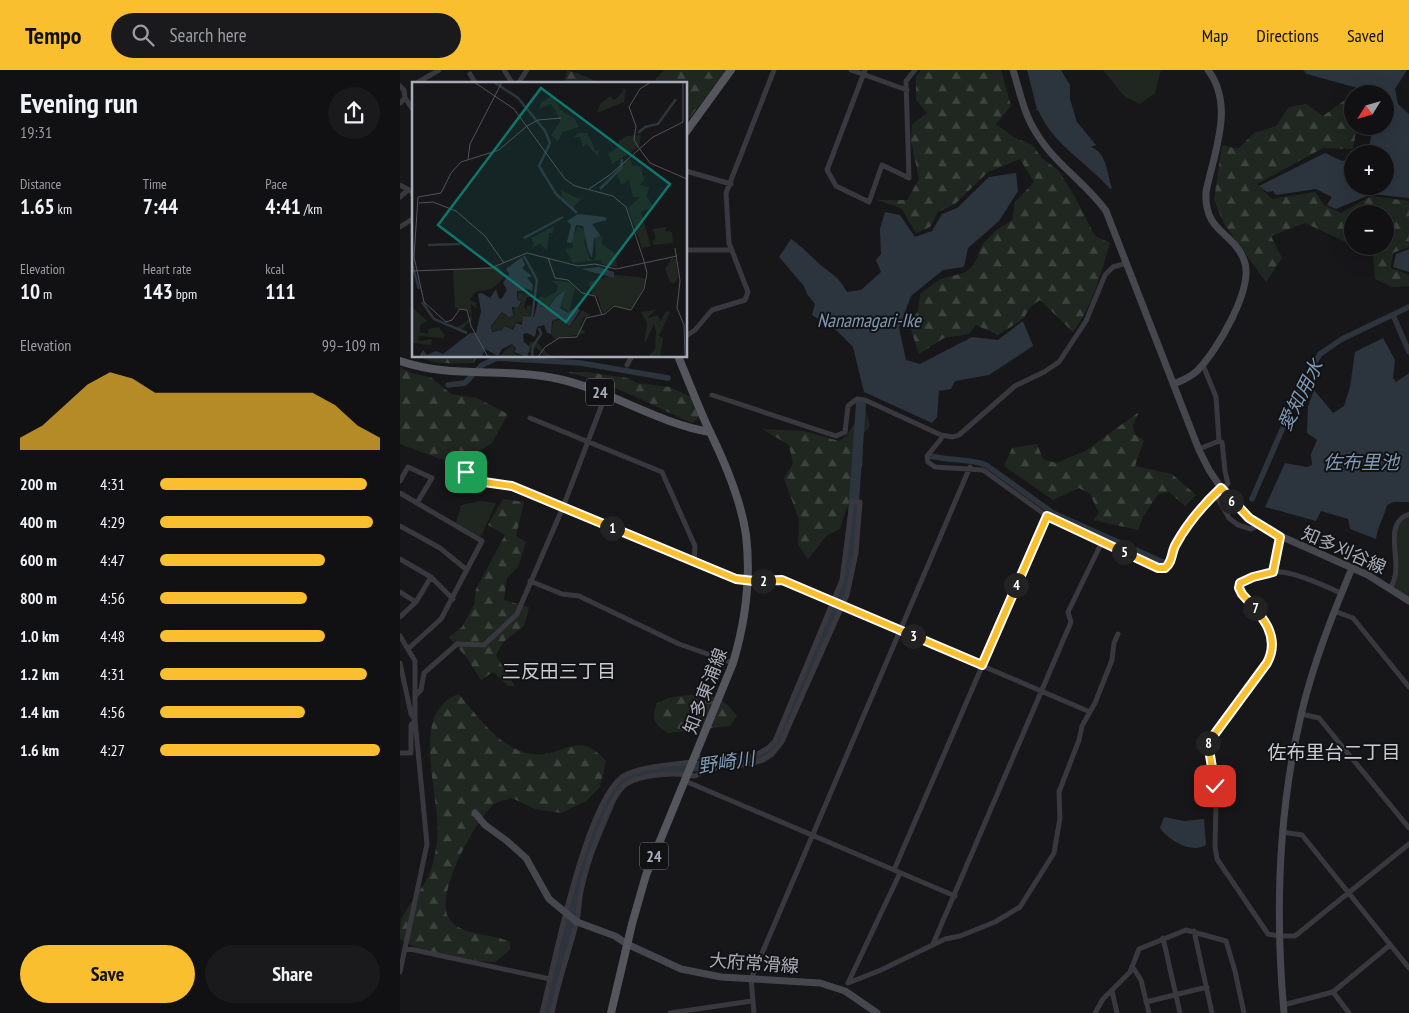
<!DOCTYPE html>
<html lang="en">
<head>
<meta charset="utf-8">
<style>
  body { margin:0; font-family:"PT Sans Narrow","Noto Sans JP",sans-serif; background:#1a1a1c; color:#f1f3f6; height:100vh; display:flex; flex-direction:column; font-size:19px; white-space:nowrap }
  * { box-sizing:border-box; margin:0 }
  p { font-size:16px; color:#9c9da0 }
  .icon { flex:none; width:28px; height:28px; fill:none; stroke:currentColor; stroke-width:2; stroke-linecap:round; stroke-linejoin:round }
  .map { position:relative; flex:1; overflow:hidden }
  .drawer { display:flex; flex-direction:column; background:#111113; width:400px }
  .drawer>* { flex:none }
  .needle { width:32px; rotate:233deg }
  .tools { position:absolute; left:944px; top:15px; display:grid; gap:10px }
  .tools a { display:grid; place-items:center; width:50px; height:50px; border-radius:50%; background:#111113; box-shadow:0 5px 20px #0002,0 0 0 1px #303133; font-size:25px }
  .pin { position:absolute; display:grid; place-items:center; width:42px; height:42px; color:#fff; margin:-21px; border-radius:10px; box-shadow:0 2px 8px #0006 }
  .km { position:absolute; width:25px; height:25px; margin:-12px; border-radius:50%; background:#222; color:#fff; font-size:14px; line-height:25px; text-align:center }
  .round { display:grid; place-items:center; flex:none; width:52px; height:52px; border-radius:26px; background:#1a1a1c }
  .summary { display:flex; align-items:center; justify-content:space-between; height:85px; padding:0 20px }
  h1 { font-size:28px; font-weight:800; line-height:38px }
  .metrics { display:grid; grid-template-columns:repeat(3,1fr); gap:8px; height:85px; padding:5px 20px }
  .metrics div { display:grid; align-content:center }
  .metrics b { font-size:21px; font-weight:800 }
  .metrics small { font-size:14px; font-weight:400 }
  .metrics p { font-size:14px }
  .chart { height:140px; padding:10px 20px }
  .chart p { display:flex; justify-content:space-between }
  .chart svg { width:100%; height:90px; margin-top:5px; fill:#f9bf2f; opacity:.7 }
  .cta { display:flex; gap:10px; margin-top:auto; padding:10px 20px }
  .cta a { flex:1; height:58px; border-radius:30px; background:#f9bf2f; color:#111; font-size:20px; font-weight:800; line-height:58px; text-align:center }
  .cta a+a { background:#1a1a1c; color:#f1f3f6 }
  ul { padding:0 20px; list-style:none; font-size:16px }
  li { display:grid; grid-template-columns:80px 60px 1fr; align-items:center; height:38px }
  li i { height:12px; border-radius:6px; background:#f9bf2f }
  header { display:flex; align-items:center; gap:30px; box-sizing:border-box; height:70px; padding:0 25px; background:#f9bf2f; color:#111 }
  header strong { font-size:24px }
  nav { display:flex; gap:28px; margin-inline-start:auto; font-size:18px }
  .search { width:350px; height:45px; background:#1a1a1c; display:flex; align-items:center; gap:12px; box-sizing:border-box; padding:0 18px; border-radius:28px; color:#9c9da0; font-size:19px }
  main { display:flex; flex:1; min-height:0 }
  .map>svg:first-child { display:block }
  .green { fill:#1f2720 }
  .forest { fill:url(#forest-firs) }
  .water { fill:#2c353e }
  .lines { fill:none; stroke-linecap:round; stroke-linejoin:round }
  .canal { stroke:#2c353e; stroke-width:5.5 }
  .river { stroke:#2c353e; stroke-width:10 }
  .street { stroke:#38383e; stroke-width:5 }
  .secondary { stroke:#46474e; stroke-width:7 }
  .primary { stroke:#54555d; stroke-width:8 }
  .route-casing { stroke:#fff; stroke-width:10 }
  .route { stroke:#f9bf2f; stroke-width:6 }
  .labels { text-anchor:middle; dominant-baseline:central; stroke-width:4; stroke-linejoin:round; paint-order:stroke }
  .shield { fill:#121214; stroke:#7b7e88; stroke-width:1 }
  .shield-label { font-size:16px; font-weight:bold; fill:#a8adb9 }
  .street-label { font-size:18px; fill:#a8adb9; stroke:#121214 }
  .water-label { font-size:19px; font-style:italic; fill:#7e99b6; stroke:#121214 }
  .neighbourhood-label { font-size:19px; fill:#caccd5; stroke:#121214 }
  .inset-river { fill:none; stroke:#2c353e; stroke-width:2.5 }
  .inset-road { fill:none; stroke:#515359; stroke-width:1 }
  .view { fill:#0f766e; fill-opacity:0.15; stroke:#0f766e; stroke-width:2.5 }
  .inset-edge { fill:none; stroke:#a8adb9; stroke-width:2.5 }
</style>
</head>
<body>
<header>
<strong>Tempo</strong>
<div class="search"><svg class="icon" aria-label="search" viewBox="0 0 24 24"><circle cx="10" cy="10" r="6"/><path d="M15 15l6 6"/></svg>Search here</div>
<nav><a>Map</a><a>Directions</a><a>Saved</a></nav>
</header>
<main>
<section class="drawer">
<div class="summary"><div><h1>Evening run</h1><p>19:31</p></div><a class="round"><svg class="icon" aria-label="share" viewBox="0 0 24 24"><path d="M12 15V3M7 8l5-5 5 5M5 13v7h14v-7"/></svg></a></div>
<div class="metrics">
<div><p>Distance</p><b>1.65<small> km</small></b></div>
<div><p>Time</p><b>7:44</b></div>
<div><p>Pace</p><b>4:41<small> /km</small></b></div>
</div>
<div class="metrics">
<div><p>Elevation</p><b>10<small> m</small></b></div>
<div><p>Heart rate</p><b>143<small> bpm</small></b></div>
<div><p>kcal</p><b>111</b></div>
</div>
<div class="chart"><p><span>Elevation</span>99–109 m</p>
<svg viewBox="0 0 160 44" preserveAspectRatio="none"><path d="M0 44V38L10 32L20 22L30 12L40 6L50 9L60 16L70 16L80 16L90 16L100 16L110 16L120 16L130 16L140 22L150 32L160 38V44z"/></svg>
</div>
<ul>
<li><b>200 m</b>4:31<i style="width:94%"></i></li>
<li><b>400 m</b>4:29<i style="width:97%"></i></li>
<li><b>600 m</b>4:47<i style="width:75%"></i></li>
<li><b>800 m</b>4:56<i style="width:67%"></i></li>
<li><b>1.0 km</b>4:48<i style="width:75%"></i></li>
<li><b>1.2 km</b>4:31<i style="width:94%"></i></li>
<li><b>1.4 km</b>4:56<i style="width:66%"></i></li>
<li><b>1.6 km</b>4:27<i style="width:100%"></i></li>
</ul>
<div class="cta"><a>Save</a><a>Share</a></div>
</section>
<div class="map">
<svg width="1009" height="943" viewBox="0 0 1009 943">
  <defs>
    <pattern id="forest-firs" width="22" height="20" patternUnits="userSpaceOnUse" patternTransform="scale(1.25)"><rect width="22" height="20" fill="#1f2720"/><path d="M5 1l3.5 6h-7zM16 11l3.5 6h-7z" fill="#3d443e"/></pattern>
  </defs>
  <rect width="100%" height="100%" fill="#171719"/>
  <!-- green -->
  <path class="green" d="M703,0H761L755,23L740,34L724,26Z
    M80,431L96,433L81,467L56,453L61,435Z
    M1009,444V531L990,518L997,496V454Z"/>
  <!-- forest -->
  <path class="forest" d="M167,0L190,8L198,14H164Z
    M264,0H326L286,53V14H252Z
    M521,0H601L611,36L596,54L612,66L632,75L643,89L658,100L674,125L695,166L710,173C700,205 693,235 673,262L640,230L631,236L623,249L598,265L576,255L569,264L544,268L519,284L509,254L518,241L520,224L540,209L564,203L574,195L582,175L595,161L612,150L615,132L634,112L620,89L588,102L555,134L538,142L530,157L516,163L501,138L477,130H507L519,109L511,71L512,54L527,43L516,30V7Z
    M952,25V56H957L953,79L923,78L857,114L872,129L915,122L924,135L941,143L971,126L1009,131V177L993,183L991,198L1009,205V216L992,217L975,209L973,184L956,176H985V144H952V175L905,153L871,166L882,188L866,212L824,154L814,130L822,75L838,79L854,63L876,56L889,37L906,34L923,46Z
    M19,286H79L73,293C56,293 35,296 19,286Z
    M0,297L12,303L32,308L51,324L77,328L108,344L92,373L75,384L72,395H57L0,374Z
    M165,302H187L227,308L237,313L270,317L291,327L299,347L292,353C251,335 209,311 165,302Z
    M466,341L470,356L461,367C471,398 447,429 440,459L426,466L408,490L398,474L399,450L384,408L393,394L389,375L362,359L404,361L439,371C452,364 452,351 466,341Z
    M739,342L733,355L734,364L744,370L735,396L772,404L796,425L785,436L769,422L758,424L743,447L738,460L693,450L699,443L690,424L679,418L653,430L604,396L612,378L637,374L643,389L656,393L685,381Z
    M103,429L124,432L116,466L126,472L118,497L107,508L104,530L129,537L124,556L102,573L96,586L115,616H108L93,602L81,610L67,588L49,567L62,557L74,535L76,519L105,465L88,455Z
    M59,624C76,645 102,681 132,684C165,688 177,658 206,691L200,717L186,731L161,743L135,739L112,728C107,730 99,731 94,734C75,750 32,829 50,850C64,867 93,863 110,872V880L95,892C67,891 23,885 0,869C0,863 0,855 1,850C8,834 22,821 29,804C33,797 34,787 36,778C46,736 4,642 59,624Z
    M296,624C318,626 323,628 337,646L330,656L268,663C254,656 251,647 257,633L268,628Z"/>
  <!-- water -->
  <path class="water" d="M627,0H661L670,15V29L677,52L696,75L691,77C707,82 707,105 712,118L710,119C687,92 653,75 638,40H635L637,39Z
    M903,0H1007L995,19L998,34L1009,44V128L972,124L936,139L927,135L932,127L916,119L876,125L873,121L867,122L859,116L925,83L942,91L952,89V116H985V84H961L962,80L969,77L973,58L971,56H985V24H964L961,19L907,4Z
    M616,103L618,121L599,151L568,178L564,197L543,200L511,226L499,258L506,290L520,294L572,267L598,270L623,251L633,276L589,305L555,311L551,319L539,321L537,347L532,353L464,322L453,277L436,260L412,245L415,234L407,224L404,216L379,187L391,169C403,177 411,187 422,196C435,207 438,206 447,222L461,220L481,202L476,190L481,184L480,159L485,142L500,145L515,167L532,161L542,144L557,138L589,107Z
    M1009,179V202L993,197L996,184Z
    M983,268L995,290L993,308L996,312L1009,303V432H994L987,435C984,447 978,456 976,469L950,459L948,449L921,441L916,451L865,437L885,393L907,397L912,395L911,384L917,370L907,363L908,336L914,320L933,343L944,336L950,317L955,282Z
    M764,747L784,751L804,749L806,775C792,784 769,771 760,758Z"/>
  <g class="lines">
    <!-- canal -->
    <path class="canal" d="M993,245L1009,282
      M48,315L65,313L82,295L97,288L181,293L268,308
      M531,386C549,391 568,388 586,395L653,443L765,493
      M852,429L904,309L920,284L942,269L1009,237"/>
    <!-- river -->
    <path class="river" d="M147,943L184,794L216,718L225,710L241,703L362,688L370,683L380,670L443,521L449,500L461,334"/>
    <!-- street -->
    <path class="street" d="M104,0L113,14
      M451,0L507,20
      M465,0L427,100L436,116L469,132L482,95L509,108L506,11L515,0
      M70,4L76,14
      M15,14L39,0
      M118,14L127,0
      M0,16L4,20L5,28L0,33
      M5,28L14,41
      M286,101L331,114
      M0,115L14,123
      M0,127L8,120
      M0,157L14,148
      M286,180H332
      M286,266L295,260L312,240L345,230L348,222L329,173L326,123L374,0
      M227,295L232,286
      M803,295L816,327L819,371L822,372L825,401L828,414L825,416
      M312,325L436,366L445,362L448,336L457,329L465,330L541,365L553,367L559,365L615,316L644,302L659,292L686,251L705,205L713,197L727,193
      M130,348L262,402L295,476L294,492
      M541,369L527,386L528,392L535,397L583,400L647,446L758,498L765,499C773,492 771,482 776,474C788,452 803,435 821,418
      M799,379L819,371
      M66,402V407L70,410L113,416L336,509L353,511L382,510L690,642
      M0,411L8,397L32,408L17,433L82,471L41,549L9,578
      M0,423L17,433
      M815,423L829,448L838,455L851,459L859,455
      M0,456L40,478L67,500
      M0,489L31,507L53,529
      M873,502L879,467
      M130,511L162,524L179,526L279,574L333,593
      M990,518C1007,495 979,455 1009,444
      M0,522L16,532L31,507
      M941,523C910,510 872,488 840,513L839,518L842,524C853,536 869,551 873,567C879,596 821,646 808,673L816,733L815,777L817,789L868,864L879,866H895L1009,774
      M934,541L953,548L1009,617
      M0,547L16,532
      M0,566L15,591V650L27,774L0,902
      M0,593L11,644L15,650
      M16,625L21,620L24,603L57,574L84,575L117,544L163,437L206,324
      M901,644L919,648L1009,758
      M0,683H11V655L15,650
      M285,711L555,826
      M882,762L902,765L1009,898
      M494,800L647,446
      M794,861L812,943
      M763,868L780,943
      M533,874L671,552L668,542L702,472
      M5,878L150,909
      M732,896L741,910L749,943
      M448,913L481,900L545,869L560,866L595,852L620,837L654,783L660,748L659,722L679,670L682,656L695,633L712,590L714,573L718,564
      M448,913L500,803
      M712,921L717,943
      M933,922L990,875
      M746,932L807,917
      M883,935L933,922L949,943
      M142,943C154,894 185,735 222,707C236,697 274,694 292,692
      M152,943C158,912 169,882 177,851C179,841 179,831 181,821C186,797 207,731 224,716C237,704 278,702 295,706C325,687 359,708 382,671L447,525L456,483L460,432H452L442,510L375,671C358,692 319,694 295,686
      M270,943L352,931
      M354,943L351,909L570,397
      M695,943L703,929L730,902L739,879L786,860L826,871L835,901L844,943"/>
    <!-- secondary -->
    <path class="secondary" d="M613,0C620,22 624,45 637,64C655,94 686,113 706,141L799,380L809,400L826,425L849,448L867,460L968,505L1009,531
      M774,314C783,310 791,307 797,301C817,281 855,217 844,190C833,161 804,163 806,122C814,82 835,36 808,0
      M75,743L85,755L107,771L126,788L149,829L177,852L215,866L227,874L281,899L321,907L420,913L445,921L477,943
      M884,943C875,843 878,743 901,645C913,594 932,546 952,498"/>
    <!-- primary -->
    <path class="primary" d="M286,62L331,0
      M0,291C51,309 106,297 159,309C211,321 257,353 310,362
      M211,943L232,854L246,805L333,593C345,553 351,507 346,465C341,430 326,395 311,364C299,339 289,312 278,286"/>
  </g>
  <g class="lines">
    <defs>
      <path id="route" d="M66,402V407L70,410L112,416L336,509L354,511L382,510L582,595L647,446L758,498H765C773,492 771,482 776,474C788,452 803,435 821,418L849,448L880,467L873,502L853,507L840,513L839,518L842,524C860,544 882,565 867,593L808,673L815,716"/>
    </defs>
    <!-- route casing -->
    <use href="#route" class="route-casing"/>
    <!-- route -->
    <use href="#route" class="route"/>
  </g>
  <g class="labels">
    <!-- shield labels -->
    <g class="shield">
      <rect x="186" y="308.5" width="28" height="27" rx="4"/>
      <rect x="240" y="772.5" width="28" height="27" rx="4"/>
    </g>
    <g class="shield-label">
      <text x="200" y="322">24</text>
      <text x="254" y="786">24</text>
    </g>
    <!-- street labels -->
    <g class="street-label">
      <text transform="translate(944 480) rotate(24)">知多刈谷線</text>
      <text transform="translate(305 621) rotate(-69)">知多東浦線</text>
      <text transform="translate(354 893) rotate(4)">大府常滑線</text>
    </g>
    <!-- water labels -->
    <g class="water-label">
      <text x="469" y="250">Nanamagari-Ike</text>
      <text transform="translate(900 325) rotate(-63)">愛知用水</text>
      <text x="961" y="392">佐布里池</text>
      <text transform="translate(326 692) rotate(-8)">野崎川</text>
    </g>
    <!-- neighbourhood labels -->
    <g class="neighbourhood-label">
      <text x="159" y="601">三反田三丁目</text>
      <text x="934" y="682">佐布里台二丁目</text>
    </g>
  </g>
  <!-- overview -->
  <g transform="translate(12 12)">
    <rect width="275" height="275" fill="#171719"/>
    <path d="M86,184L94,194L80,207L63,210L58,218L64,221L65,227L59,222L60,238L50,247L56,250L43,246L54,240L59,233L55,227L46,228L43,225L41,188ZM202,193L227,195L233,197L231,207L220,226L201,223L191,232L186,215L180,212L177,200Z" fill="#1f2720"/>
    <path d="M209,6L214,7L212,20L185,31L188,22L198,14L202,18L205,16L211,9ZM140,13L149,28L163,37L167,45L151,50L146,59L139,53L148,40L144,29L139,22L127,27L129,21ZM166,51H175L184,69L187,68L186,75L175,62L171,65L168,55H162ZM229,53L227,65L200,82L196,72L207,64L206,60L214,54ZM219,77L220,83L230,85V93L234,95L228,103L237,105L235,114L241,125L229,130L239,164L231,166V169L216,126L228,115H221L217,98L210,103L205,93L210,82ZM149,108L167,117L172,115L162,124L163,131L150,115ZM142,144L141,151H137L135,168L128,162L118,167L122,162L119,156ZM166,144L174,150L172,160L178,177L182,178L184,172L183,156L191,154L190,162L204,172L205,185L190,182L189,178L161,181L153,167L161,166L160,157ZM254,145L253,149L260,150L261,161L242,163L240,160L244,155L240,147ZM260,176L264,177L266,195L262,202L258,200L253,187ZM218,197L220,198L212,207L214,210L221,207L223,201L224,206L230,208L224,218H216L218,227L207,225L206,219L212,202ZM140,199L157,200L163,207L157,230L149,224L154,207L142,216L136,227L130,224L129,217L124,220L129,214L133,216L144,210L146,204ZM107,209L121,215H115L112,224L115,228V224H119L118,235L111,233V240H104L100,247L93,243L90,248L80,249V244L90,231L101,235L102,224L106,225L110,221L105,216ZM0,225L15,239L8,243V250L16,252V247L27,245L33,253L31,256L8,254L6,258L9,259L20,257L19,263L0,261ZM170,228L179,233L171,236L168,245L174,251L143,257L139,253L141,239L152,237L157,246ZM244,228L235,236L246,233L248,240L254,229L258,230L247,254L251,256L248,275H236L243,267L244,250L242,242L232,264L235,241L229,230ZM124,259L132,268L140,275H133L124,265L119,271L115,269L118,260ZM100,263L103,266L101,270L107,275H86Z" fill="#1f2720"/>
    <path d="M166,132L193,135L195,138L180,142L189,154L182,156L180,176L176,168L171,144L164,143L160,161L155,160L159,143L155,139ZM110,175L113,183L110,186L120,194L115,196L121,203L120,209L113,206L112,209H105V217L109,220L106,225H100L101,234L97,235L90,230L79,244L80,250L90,248L93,244L101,248L104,241L110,243L111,234L122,235L126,219L129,217V224L136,227L143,216L154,207L148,226L156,231L164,225L168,228L157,245L151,235L140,239L139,252L135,251L132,243L125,245L123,255L115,251L111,252L112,260L118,265L115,275L102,270L104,266L100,262L90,267L86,274L73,267L70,275H7L11,268L15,273L24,269L31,272L58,251H64L69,229L66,212L70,211L78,216L84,207L87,217L90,216L95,208L91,201L97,192L94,187ZM187,185L202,190V196L169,187Z" fill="#2c353e"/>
    <path class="inset-river" d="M82,0L106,16L133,49L138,61L127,84L144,112L165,131M226,51L233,45L246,42L264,17M188,107L209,86L210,77M112,156L151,135M16,163L48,162M112,174L125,198L120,235M0,181L7,207M10,220L22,237L55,251M120,275L121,264L129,252L127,246"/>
    <path class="inset-road" d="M62,0L102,27L153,97L163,104L201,114L214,125L232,179M115,44L126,38L149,36M227,66L222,58L224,44L217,25L228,7L239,0M227,66L238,81L275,97M56,77L58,62L90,0M177,107L199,92L241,55L271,40V0M6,115L2,175L12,220L34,240L40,238L48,227L55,228L59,244L76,275M6,115L29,111L39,91L49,80L87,68L115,44M7,121L21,120L44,129L73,154L92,181M263,166L268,199L265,226L272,243L273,275M136,176L143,196L156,198L170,211L183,214L190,233M0,189L79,186L115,171L166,184L183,182L204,187L265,174M126,275L133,265L147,256L165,255L174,236L193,232L202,224L219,228L232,207L235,191L232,179"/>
    <path class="view" d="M129,6L258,102L154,240L26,143Z"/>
    <rect width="275" height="275" class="inset-edge"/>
  </g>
</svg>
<div class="tools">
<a><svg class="needle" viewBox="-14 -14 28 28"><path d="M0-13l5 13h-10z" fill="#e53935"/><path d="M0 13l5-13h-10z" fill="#9c9da0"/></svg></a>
<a>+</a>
<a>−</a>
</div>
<div class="pin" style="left:66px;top:402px;background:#1e9e55"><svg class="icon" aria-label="arrive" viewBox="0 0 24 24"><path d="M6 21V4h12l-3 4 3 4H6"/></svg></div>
<div class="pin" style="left:815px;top:716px;background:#d93025"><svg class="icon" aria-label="check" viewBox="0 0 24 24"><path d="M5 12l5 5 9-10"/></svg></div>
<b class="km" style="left:212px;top:458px">1</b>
<b class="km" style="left:363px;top:511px">2</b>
<b class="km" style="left:513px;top:566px">3</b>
<b class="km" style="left:616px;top:515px">4</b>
<b class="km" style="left:724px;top:482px">5</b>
<b class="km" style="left:831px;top:431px">6</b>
<b class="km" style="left:855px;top:538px">7</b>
<b class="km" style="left:808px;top:673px">8</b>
</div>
</main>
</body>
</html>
